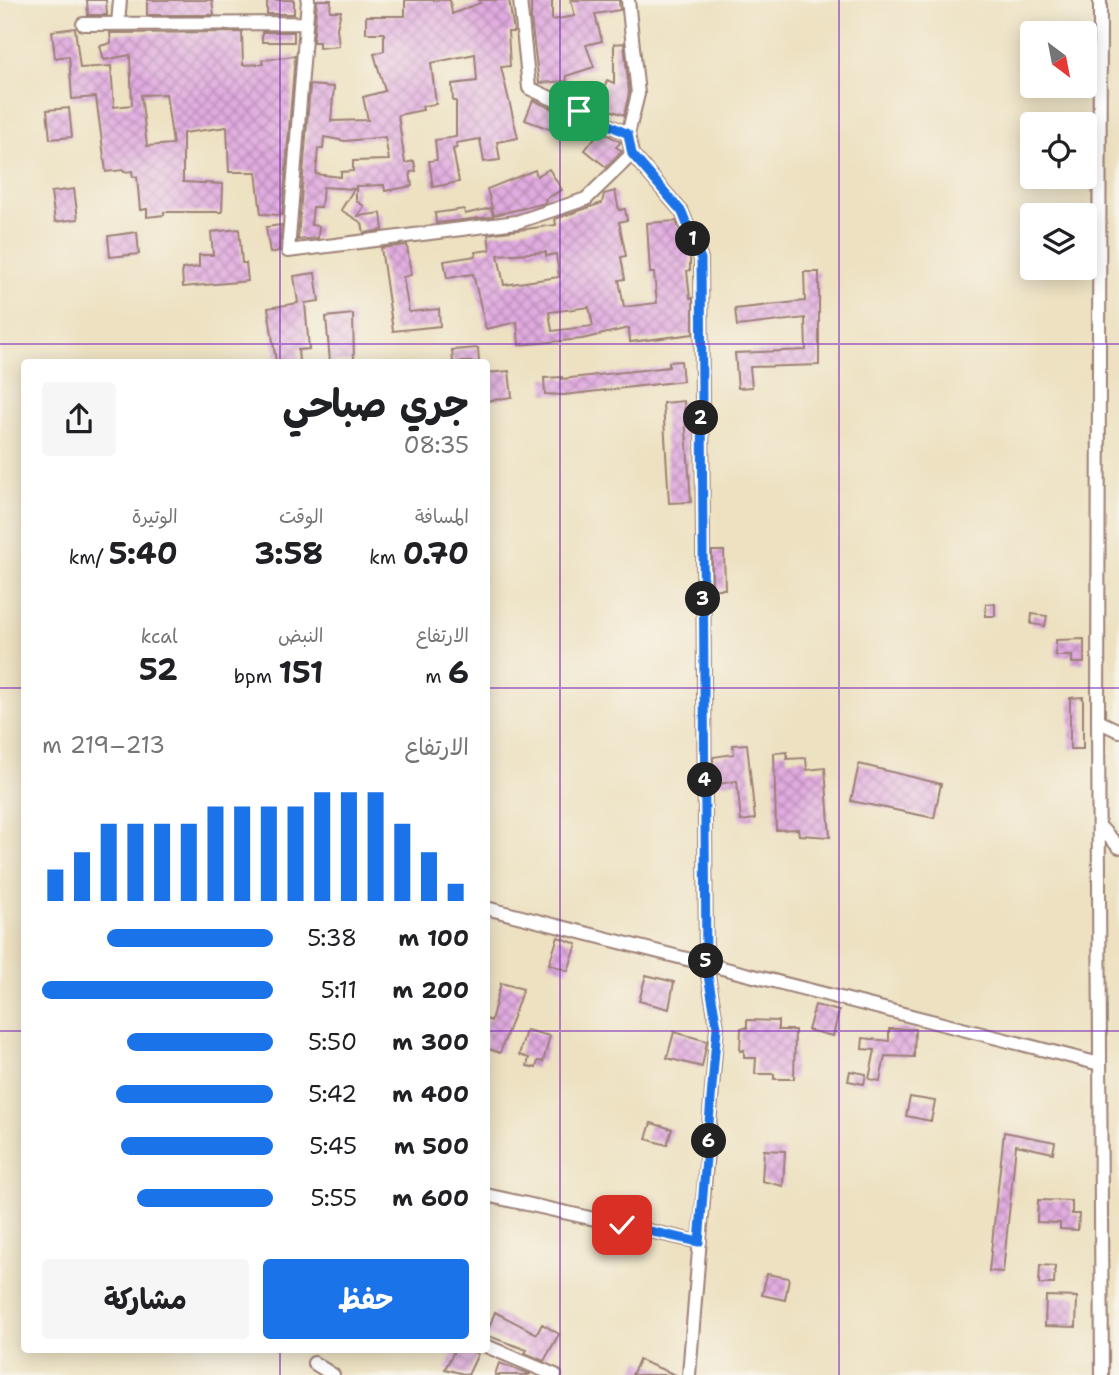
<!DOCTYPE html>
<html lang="ar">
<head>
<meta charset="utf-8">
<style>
  body { margin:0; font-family:"Shantell Sans","Playpen Sans Arabic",sans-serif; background:#f6f6f6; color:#202124; direction:rtl; height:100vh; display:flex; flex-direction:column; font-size:26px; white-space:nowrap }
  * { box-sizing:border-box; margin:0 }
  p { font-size:23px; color:#757577 }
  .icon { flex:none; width:38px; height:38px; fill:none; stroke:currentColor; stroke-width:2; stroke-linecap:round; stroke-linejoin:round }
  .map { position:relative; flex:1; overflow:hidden; direction:ltr }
  .drawer { position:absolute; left:21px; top:359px; width:469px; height:994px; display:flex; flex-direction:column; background:#fff; border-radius:7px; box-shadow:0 4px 18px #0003; direction:rtl }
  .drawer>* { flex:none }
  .needle { width:46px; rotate:148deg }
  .tools { position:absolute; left:1020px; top:21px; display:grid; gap:14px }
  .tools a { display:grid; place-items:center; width:77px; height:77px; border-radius:7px; background:#fff; box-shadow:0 4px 18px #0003; font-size:35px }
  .pin { position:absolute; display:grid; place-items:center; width:60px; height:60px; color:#fff; margin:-30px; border-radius:14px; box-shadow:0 4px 10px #0006 }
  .km { position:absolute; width:35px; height:35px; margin:-18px; border-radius:50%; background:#222; color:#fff; font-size:19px; line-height:35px; text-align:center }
  .round { display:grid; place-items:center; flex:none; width:74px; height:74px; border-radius:7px; background:#f6f6f6 }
  .headline { display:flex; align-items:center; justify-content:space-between; height:119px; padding:0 21px }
  h1 { font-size:38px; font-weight:700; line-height:52px }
  .stats { display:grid; grid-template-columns:repeat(3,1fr); gap:10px; height:119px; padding:7px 21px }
  .stats div { display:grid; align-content:center }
  .stats b { font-size:30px; font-weight:700 }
  .stats small { font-size:19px; font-weight:400 }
  .stats p { font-size:19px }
  .chart { height:196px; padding:14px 21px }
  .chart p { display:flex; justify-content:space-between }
  .chart svg { width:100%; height:126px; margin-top:7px; stroke:#1a73e8; stroke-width:6 }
  .button { display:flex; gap:14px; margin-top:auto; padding:14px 21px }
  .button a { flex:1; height:80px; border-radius:7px; background:#1a73e8; color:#fff; font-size:28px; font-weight:700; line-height:80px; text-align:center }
  .button a+a { background:#f6f6f6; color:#202124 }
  ul { padding:0 21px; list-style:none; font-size:23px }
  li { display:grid; grid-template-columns:112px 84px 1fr; align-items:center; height:52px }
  li i { height:18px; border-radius:9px; background:#1a73e8 }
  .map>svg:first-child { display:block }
  .building { fill:url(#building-cross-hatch); fill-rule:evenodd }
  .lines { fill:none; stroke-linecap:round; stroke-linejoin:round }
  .minor-casing { stroke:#9c8076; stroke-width:16 }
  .minor { stroke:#fff; stroke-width:12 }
  .route-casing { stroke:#fff; stroke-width:14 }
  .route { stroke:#1a73e8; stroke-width:9 }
  .grid { fill:none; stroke:#7b2cbf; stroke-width:2; stroke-opacity:0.55 }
</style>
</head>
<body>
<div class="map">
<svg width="1119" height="1375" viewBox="0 0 1119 1375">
  <defs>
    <pattern id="building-cross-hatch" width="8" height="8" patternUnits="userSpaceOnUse" patternTransform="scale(1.75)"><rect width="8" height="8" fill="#e1abe0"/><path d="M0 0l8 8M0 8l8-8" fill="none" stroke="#b88bb6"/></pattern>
  </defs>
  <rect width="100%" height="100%" fill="#f7f3e8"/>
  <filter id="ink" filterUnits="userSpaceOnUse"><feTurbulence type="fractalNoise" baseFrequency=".0143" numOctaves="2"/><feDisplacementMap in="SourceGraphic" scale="14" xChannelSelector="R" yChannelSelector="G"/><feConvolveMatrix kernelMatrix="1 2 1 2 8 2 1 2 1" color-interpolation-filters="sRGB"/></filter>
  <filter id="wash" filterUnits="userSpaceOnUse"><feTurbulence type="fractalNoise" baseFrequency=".00686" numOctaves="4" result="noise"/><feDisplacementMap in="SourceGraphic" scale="28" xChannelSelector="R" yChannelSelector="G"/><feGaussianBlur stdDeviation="1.57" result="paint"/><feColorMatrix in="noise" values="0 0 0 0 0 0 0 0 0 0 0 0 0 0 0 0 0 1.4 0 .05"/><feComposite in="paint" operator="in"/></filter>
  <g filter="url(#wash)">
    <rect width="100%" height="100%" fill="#ede1c1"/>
    <g id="blocks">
      <!-- building -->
      <path class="building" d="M87,0H106L107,15H88Z
        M147,0H212L214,15H147Z
        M267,0H294V14H267Z
        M317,0H331L330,11H341L337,28L339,46L319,48V42H313Z
        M405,0H450L452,14L480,3L479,0H509L514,32H508L510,66L501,67L518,138L497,142L500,160L484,162L480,139L456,143L457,148L453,149L459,182L433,187L429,161L437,160L435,140L456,137V101H453L452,84L477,81L475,54L431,63L436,104L422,106L423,110L398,115L405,163L414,161L416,171L410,172L412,186L385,191L384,185L356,186V201L364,206L358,216L381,213L383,230L364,233L362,223L341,210L354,189L323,187L321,207H313L311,225L319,226L318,238L298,240L310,85L334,87L331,121L368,120L363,97L385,91L374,54L384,51V33H366V16H405ZM324,137L345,141L385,137L389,160L353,161V171L341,172V177L316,174L318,149H323Z
        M531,0H552V20L575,16L571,0H619L620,10L595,14L602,41L586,45L594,67L566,76L567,81L539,83L531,20Z
        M75,28L80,68L111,66L114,107L132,105L130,55L104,60L100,46L111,43L110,33L242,32L243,65L263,64L262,60L295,56L282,215L261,214L256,172H229L227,127L183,133V182L223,184L222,212H164V215L147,217V209L140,210L137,177H133L132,171L124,172L123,170L106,172L96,97L72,99L69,56L55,58L52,31ZM166,94L173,144L147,146L141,95Z
        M262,32H294V42H262Z
        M624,43L629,93L624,115L592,104L596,93L602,95L607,80L614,83V44Z
        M533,100L559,112L552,130L525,120Z
        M69,108L72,137L50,139L47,110Z
        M600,131L621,142L616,147L622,151L606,167L585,150Z
        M549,169L562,190L545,199L546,203L494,215L487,189L535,170L537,176Z
        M74,189L78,219L55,222L51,192Z
        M615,191L619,210L625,209L627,220L619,222L626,256L621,257L625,279L619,280L624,307L657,303L654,273H650L647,223L676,221L690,254V270L687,271L690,298H693V334L630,342L629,328L582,339L519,345L517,322L486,329L473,274L447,278L444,261L476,256L475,252L490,250L488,234L556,225L555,219L602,203L604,194ZM546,252V256L556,254L559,277L504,285L498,255ZM589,307L593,326L552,331L549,312Z
        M491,208L493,216L490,217L436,223L435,213L464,209L465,214Z
        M281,225L279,251L270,253L266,227Z
        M239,229L242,263H246L248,281L183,287L182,269L199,267V255H213L211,232Z
        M137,232L139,254L110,257L108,236Z
        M407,245L411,275L403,277L409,312L439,309L440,326L393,331L381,248Z
        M804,272H819V365L750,367L752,387L738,388L735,353L806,350L805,318L737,326L735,309L805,301Z
        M315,273L319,301L305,303L309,349L298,350L299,362H276L268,308L298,303L294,276Z
        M353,314L354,362H330L326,317Z
        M478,348L479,362H453L452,350Z
        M681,361L683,381L564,395L545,394L544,378L562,377V379L669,367V362Z
        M509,371L512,397L486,401V373Z
        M684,401L691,502L669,503L663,403Z
        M712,551H724L725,589H712Z
        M986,604H995V616H985Z
        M1032,614L1047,616L1045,626L1031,624Z
        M1084,639V663H1072V656H1056V640Z
        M1083,697V749H1070V698Z
        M747,744L755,819L741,821L737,781L713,785V757L734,754L733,745Z
        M787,752V759L806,758L807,770L825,768L830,837L799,835L798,829L776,830L774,753Z
        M859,764L941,784L934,818L851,801Z
        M558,937L577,944L568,971L549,964Z
        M646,975L674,982L669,1009L639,1001Z
        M501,983L523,989L500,1053L486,1048V1019L491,1021Z
        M815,1005L839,1011L833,1036L808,1030Z
        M747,1020L778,1021V1030H795L794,1079H774V1074H755L756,1058H744V1050L740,1051L741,1028H747Z
        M889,1029H915L914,1057L885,1056L880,1081L869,1079L875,1050L862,1049L863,1038L889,1041Z
        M526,1030L550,1036L543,1062L538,1061L536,1068L527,1066L529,1058L519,1055Z
        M674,1032L707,1041L702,1067L667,1058Z
        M850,1071L866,1074L864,1084L848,1081Z
        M910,1097L935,1101L931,1121L906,1116Z
        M651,1123L672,1129L667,1145L646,1139Z
        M1004,1132L1055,1142L1053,1153L1016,1145L1003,1272L989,1271Z
        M764,1150L785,1151L783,1186L762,1181Z
        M1038,1200L1072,1201V1214H1079L1078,1230L1060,1229V1223L1037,1222Z
        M1040,1265L1055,1266L1054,1284H1039Z
        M767,1274L789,1278L785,1300L762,1295Z
        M1046,1296L1077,1297L1076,1327L1045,1326Z
        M495,1312L537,1334L542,1324L559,1334L544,1361L525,1353L527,1350L486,1335Z
        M455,1349H468L478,1354L468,1375L445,1369Z
        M639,1360L676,1375H632Z
        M499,1363L530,1374L529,1375H495Z"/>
    </g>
  </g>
  <g filter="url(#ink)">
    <use href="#blocks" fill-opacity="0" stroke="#9c8076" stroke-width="2"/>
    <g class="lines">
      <defs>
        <path id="minor" d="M308,0L288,251L517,222L586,199L632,154
          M520,0L529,88L628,134
          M628,0L638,94L628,134L632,154L682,212L701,259L706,964L717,1027L689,1375
          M1100,0L1098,721L1102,1375
          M83,24L306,23
          M118,24L120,0
          M1098,721L1119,731
          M1099,826L1119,847
          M486,908L1100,1064
          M486,1195L699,1242
          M486,1346L555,1375
          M314,1363L333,1375"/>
      </defs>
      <!-- minor casing -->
      <use href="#minor" class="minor-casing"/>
      <!-- minor -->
      <use href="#minor" class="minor"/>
    </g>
  </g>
  <g class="lines" filter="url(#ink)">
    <defs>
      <path id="route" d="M579,111L628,134L632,154L682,212L701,259L706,964L717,1027L699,1242L622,1225"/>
    </defs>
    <!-- route casing -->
    <use href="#route" class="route-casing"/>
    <!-- route -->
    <use href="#route" class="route"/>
  </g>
  <!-- grid -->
  <path class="grid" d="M280,0V362M560,0V1375M839,0V1375M0,344H1119M0,688H24M486,688H1119M0,1031H24M486,1031H1119M280,1349V1375"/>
</svg>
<div class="tools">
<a><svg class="needle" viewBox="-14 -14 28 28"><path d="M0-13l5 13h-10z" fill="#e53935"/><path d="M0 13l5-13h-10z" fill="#757577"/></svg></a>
<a><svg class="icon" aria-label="locate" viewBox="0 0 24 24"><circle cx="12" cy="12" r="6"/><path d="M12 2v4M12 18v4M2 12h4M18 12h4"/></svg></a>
<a><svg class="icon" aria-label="layers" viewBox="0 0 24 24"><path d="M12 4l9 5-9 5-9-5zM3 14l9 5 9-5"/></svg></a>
</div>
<div class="pin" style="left:579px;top:111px;background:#1e9e55"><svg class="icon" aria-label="arrive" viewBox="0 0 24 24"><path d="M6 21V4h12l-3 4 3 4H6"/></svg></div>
<div class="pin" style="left:622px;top:1225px;background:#d93025"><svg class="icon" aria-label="check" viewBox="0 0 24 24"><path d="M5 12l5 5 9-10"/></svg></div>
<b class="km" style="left:693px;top:239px">1</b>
<b class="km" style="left:701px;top:418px">2</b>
<b class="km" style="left:703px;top:599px">3</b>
<b class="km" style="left:705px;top:780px">4</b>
<b class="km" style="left:706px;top:961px">5</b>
<b class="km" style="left:709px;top:1141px">6</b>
<section class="drawer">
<div class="headline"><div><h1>جري صباحي</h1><p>08:35</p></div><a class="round"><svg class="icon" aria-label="share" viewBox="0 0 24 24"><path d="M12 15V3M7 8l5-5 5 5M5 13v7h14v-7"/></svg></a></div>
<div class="stats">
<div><p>المسافة</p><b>0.70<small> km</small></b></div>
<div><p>الوقت</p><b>3:58</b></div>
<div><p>الوتيرة</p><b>5:40<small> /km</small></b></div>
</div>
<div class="stats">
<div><p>الارتفاع</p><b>6<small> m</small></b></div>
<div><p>النبض</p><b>151<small> bpm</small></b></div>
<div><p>kcal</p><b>52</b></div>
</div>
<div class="chart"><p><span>الارتفاع</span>213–219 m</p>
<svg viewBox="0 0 160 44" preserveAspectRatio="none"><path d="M5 44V33M15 44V27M25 44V17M35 44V17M45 44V17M55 44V17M65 44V11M75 44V11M85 44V11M95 44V11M105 44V6M115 44V6M125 44V6M135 44V17M145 44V27M155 44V38"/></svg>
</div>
<ul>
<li><b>100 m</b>5:38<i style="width:72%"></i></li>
<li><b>200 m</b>5:11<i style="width:100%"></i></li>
<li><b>300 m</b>5:50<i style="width:63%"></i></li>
<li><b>400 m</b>5:42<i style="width:68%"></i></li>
<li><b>500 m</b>5:45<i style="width:66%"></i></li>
<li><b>600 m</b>5:55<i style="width:59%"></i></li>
</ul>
<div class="button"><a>حفظ</a><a>مشاركة</a></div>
</section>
</div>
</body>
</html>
